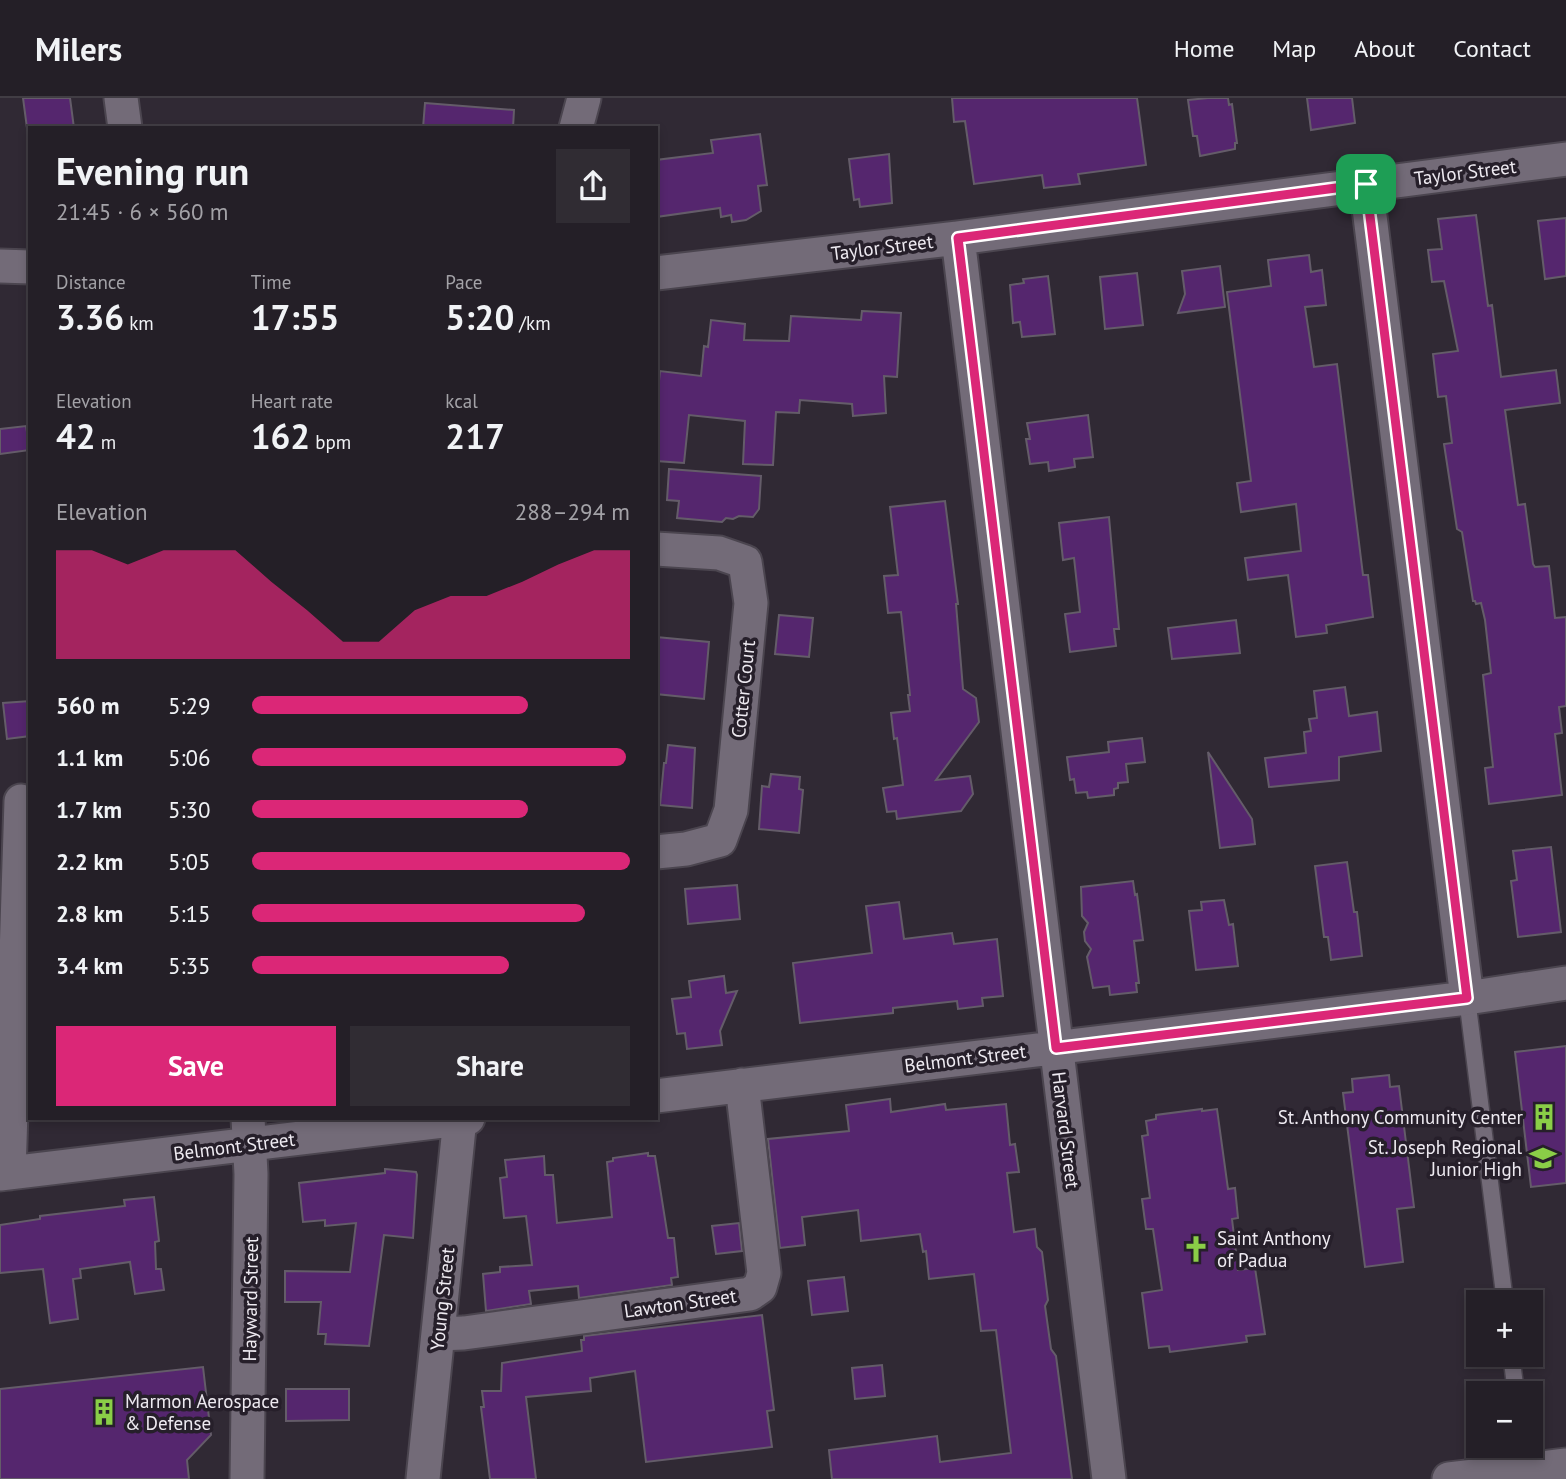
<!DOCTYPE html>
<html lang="en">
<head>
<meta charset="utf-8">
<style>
  body { margin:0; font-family:"PT Sans",sans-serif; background:#302c33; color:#f1f3f6; height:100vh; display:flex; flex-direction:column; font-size:26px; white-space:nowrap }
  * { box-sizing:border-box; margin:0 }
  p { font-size:23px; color:#a3a2a7 }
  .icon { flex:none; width:38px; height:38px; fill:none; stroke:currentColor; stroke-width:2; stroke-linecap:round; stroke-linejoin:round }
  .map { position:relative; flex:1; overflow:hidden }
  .panel { position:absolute; left:28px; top:28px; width:630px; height:994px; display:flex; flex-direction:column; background:#241f27; border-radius:0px; box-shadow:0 4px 10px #0003,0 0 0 2px #413d44 }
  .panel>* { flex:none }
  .fabs { position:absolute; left:1466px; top:1192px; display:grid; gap:14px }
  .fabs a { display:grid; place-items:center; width:77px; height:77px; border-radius:0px; background:#241f27; box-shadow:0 4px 10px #0003,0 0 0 2px #413d44; font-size:35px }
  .pin { position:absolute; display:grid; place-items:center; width:60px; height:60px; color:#fff; margin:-30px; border-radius:14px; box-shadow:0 4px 10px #0006 }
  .round { display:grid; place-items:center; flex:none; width:74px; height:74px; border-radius:0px; background:#302c33 }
  .headline { display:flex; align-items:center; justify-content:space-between; height:119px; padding:0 28px }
  h1 { font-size:38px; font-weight:600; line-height:52px }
  .figures { display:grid; grid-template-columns:repeat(3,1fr); gap:10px; height:119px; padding:7px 28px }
  .figures div { display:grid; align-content:center }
  .figures b { font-size:35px; font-weight:600 }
  .figures small { font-size:19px; font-weight:400 }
  .figures p { font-size:19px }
  .chart { height:196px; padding:14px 28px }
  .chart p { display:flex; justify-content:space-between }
  .chart svg { width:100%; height:126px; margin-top:7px; fill:#db2777; opacity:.7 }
  .button { display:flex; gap:14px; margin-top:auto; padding:14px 28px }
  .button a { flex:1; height:80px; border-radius:0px; background:#db2777; color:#fff; font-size:28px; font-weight:600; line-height:80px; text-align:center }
  .button a+a { background:#302c33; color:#f1f3f6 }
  ul { padding:0 28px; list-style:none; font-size:23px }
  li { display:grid; grid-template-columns:112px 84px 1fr; align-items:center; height:52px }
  li i { height:18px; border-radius:9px; background:#db2777 }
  header { display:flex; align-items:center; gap:42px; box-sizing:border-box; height:98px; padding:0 35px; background:#241f27; border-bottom:2px solid #413d44 }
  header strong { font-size:33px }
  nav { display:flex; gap:38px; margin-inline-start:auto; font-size:24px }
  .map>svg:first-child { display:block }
  .building { fill:#55266e; stroke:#645c69; stroke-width:2 }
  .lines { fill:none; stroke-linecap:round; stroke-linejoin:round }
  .lane-casing { stroke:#4b454f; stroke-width:19 }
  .street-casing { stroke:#4b454f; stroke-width:37 }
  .lane { stroke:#736b78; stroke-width:16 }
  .street { stroke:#736b78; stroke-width:33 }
  .route-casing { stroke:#fff; stroke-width:14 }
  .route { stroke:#db2777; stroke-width:9 }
  .labels { text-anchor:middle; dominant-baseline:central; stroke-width:7; stroke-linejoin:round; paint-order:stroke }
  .street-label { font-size:19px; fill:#eeeaf1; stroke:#261f2a }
  .poi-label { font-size:19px; fill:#eeeaf1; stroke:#261f2a; text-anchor:end }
</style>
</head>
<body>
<header>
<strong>Milers</strong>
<nav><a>Home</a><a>Map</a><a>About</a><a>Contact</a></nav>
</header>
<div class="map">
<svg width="1566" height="1381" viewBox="0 0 1566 1381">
  <rect width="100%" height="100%" fill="#302934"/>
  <!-- building -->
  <path class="building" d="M23,0H70L74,30H27Z
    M952,0H1137L1146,67L1078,76L1080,86L1044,90L1042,77L974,86L965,23L954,24Z
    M1208,0H1228L1229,7L1232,6L1237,45H1235V51L1200,58L1197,38H1193L1188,2Z
    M1307,0H1352L1355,25L1311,32Z
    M425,5L514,12L513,30H423Z
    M760,36L767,87L758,88L761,113L746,122L732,124L731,117L721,119L720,110L656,119V62L713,55L711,42Z
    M889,56L892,105L860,109L859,101L854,102L849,61Z
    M1476,117L1488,208L1492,207L1501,279L1556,272L1560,305L1505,312L1518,407L1525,406L1533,466L1535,469L1549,468L1555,520L1566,519V608L1559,609L1562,635L1555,636L1562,697L1489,706L1485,670L1493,669L1483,577L1491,575L1485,522L1481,505L1476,506L1475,503H1473L1462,434L1457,431L1444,346L1452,345L1446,298L1438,299L1433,256L1458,253L1444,183L1432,184L1428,152L1442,151L1438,121Z
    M1566,120V178L1545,181L1538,123Z
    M1309,157L1311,174L1322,172L1326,207L1305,209L1314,269L1337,266L1363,477H1368L1373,519L1326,527L1327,535L1296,539L1288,477L1248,482L1245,460L1301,453L1296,406L1241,414L1237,385L1251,383L1227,194L1271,188L1268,162Z
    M1220,168L1225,209L1178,215L1185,196L1182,173Z
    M1137,175L1143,227L1105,231L1100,179Z
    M1048,178L1055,236L1022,239L1020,224L1013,225L1010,187L1024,185L1023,181Z
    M862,213L901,215L897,279L884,278L886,315L853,318L852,306L800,302L799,315L776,314L773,367L743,366L745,323L689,317L684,365L656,363V313L660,273L701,278L704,248L708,249L711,222L745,226L744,242L789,243L791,218L861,222Z
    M1088,317L1093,359L1074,361L1075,369L1049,373L1048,364L1030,366L1026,341H1030L1027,325Z
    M26,328L30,352L0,356V331Z
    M669,371L761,378L759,411L753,419L739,418L733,421L726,420L722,424L677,420L679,403L667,402Z
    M945,403L958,506H956L963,591L976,600L979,624L936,682L970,678L973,696L961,713L897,721L896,713L887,714L883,690L903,687L897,640L894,641L891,615L910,613L908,597H910L901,514L888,515L884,478L898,477L890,409Z
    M1109,419L1119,531H1114L1116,548L1070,554L1065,516L1080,514L1074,460L1063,462L1059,425Z
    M779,517L813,520L809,559L775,556Z
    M1236,522L1240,555L1172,561L1168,530Z
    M656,539L709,544L704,601L656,596Z
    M1345,589L1349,618L1377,614L1381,653L1339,659V682L1269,689L1265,660L1306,655L1304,634L1311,633L1309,621L1317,620L1314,593Z
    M30,603V638L7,641L3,605Z
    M1142,640L1145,664L1126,666L1128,684L1118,685V690L1114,691V697L1088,700L1087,694L1076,695L1074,681L1070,682L1067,659L1109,654L1108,644Z
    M668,647L695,650L692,710L660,707L664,665H666Z
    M1208,654L1252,721L1255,746L1220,750Z
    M771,676L800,679L799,691L803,692L799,735L759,731L762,688L769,689Z
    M1551,749L1561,834L1518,839L1511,783L1517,782L1513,753Z
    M1347,764L1354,814H1357L1362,858L1331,862L1328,839H1324L1315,768Z
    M1133,783L1135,797L1137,796L1143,842L1134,843L1139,885H1136L1137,894L1110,897L1109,888L1093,890L1087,859L1091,851L1085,843L1084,834L1088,825L1082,818L1081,789Z
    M737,787L740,821L688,826L685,791Z
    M1224,802L1229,827L1233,826L1238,868L1196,872L1189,813L1202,812L1201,804Z
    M899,804L904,841L952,835L954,846L997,841L1003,898L982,900L983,908L958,911L957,903L893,910V915L800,925L793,865L872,855L866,808Z
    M724,878L726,895L737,893L720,933L722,947L687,951L685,935L677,936L672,901L691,899L689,883Z
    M1566,948V1085L1531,1089L1515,954Z
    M1389,977L1390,989L1399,988L1414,1109L1397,1111L1403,1164L1365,1169L1343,995L1353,994L1352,981Z
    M890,1001L891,1014L945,1006L946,1012L1006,1006L1010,1047L1015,1046L1019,1074L1007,1075L1014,1134L1035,1131L1037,1149L1042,1154L1048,1202L1045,1208L1051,1251L1056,1258L1072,1381H832L829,1352L937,1338L940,1364L1011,1355L996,1232L981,1233L974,1176L929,1181L926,1153L923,1154L920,1136L861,1143L858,1112L802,1119L805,1147L780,1150L768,1041L849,1033L846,1007Z
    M1202,1011V1013L1217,1011L1228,1091L1235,1090L1238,1120L1232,1121L1238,1172L1255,1170L1265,1236L1246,1238L1247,1244L1170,1254L1169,1248L1149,1250L1142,1195L1162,1192L1153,1131H1146L1142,1101L1150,1100L1142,1038L1148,1037L1146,1023L1156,1021V1017Z
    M648,1055V1058H655L668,1140H674L678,1179L671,1180L672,1187L579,1200L578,1188L529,1193L531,1206L486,1213L483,1176L500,1174V1169L532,1167L526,1118L504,1120L500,1080L507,1079L505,1062L544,1058L545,1077H553L557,1125L612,1119L607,1064L613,1063V1060Z
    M385,1071L416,1074L417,1077L413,1140L384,1137L369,1248L325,1246L326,1236H318L321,1204H285V1173L350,1174L356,1125L325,1128V1122L303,1124L299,1085L385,1075Z
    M154,1099L159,1143L155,1144L156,1171H161L164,1192L135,1196L130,1164L80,1171L81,1180L73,1181L78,1221L50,1225L43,1171L0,1175V1127L40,1121V1118L125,1108L124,1102Z
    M739,1125L742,1153L716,1156L712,1128Z
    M844,1179L848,1213L812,1217L808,1183Z
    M762,1217L774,1312L767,1313L772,1349L646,1364L635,1273L590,1280L591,1293L526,1299L536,1381H490L481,1309H484L482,1293H501L502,1265L582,1253L581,1242H584V1238Z
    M882,1267L885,1298L855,1301L852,1270Z
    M203,1269L211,1337L187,1362L189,1381H0V1291Z
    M286,1291H349V1322L286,1323Z"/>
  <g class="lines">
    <defs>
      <path id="lane" d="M1467,900L1505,1204
        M1511,1256L1516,1295
        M1523,1348L1526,1372"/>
      <path id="street" d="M121,0L125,30
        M576,30L584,0
        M1366,86L1467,900
        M958,140L1109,1381
        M0,168L30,169
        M656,175L958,140L1566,61
        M656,451L719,455L745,464L751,505L731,712L720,742L686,751L656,754
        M656,998L1467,900L1566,885
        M9,1075L21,703
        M0,1076L468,1020
        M438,1236L464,1235L750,1196L760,1189L764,1175L742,987
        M247,1381L251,1076L248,1020
        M423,1381L460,1020
        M1449,1381L1566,1367"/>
    </defs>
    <!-- lane casing -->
    <use href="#lane" class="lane-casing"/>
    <!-- street casing -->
    <use href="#street" class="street-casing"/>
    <!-- lane -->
    <use href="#lane" class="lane"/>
    <!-- street -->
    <use href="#street" class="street"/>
  </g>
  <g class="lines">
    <defs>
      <path id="route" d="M1366,86L1467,900L1056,950L958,140Z"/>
    </defs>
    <!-- route casing -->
    <use href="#route" class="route-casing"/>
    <!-- route -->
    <use href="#route" class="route"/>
  </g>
  <!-- icons -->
  <defs>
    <symbol id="building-bare" viewBox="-9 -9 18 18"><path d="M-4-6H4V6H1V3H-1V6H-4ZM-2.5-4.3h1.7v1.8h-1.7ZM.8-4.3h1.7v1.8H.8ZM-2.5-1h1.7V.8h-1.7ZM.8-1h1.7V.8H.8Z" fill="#8ace47" stroke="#261f2a" stroke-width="2.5" paint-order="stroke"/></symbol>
    <symbol id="school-bare" viewBox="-9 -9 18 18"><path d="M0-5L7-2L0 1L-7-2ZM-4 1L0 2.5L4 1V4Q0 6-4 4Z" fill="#8ace47" stroke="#261f2a" stroke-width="2.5" paint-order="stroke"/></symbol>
    <symbol id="church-bare" viewBox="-9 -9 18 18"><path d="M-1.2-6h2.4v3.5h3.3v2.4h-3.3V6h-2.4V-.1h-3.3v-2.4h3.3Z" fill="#8ace47" stroke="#261f2a" stroke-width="2.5" paint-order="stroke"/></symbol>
  </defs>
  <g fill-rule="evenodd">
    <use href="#building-bare" x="1525" y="1000" width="38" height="38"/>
    <use href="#school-bare" x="1524" y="1041" width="38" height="38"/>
    <use href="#church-bare" x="1177" y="1132" width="38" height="38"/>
    <use href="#building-bare" x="85" y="1295" width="38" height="38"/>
  </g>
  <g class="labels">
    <!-- street labels -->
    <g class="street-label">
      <text transform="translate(1465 74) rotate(-7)">Taylor Street</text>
      <text transform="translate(882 149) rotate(-7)">Taylor Street</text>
      <text transform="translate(743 591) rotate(-84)">Cotter Court</text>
      <text transform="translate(965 960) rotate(-7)">Belmont Street</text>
      <text transform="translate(1066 1032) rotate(83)">Harvard Street</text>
      <text transform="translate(234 1048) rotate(-7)">Belmont Street</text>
      <text transform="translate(250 1201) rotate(-89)">Hayward Street</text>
      <text transform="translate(442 1201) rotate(-84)">Young Street</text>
      <text transform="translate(680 1205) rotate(-8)">Lawton Street</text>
    </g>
    <!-- poi labels -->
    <g class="poi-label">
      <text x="1523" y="1019">St. Anthony Community Center</text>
      <text x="1522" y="1049">St. Joseph Regional<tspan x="1522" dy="22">Junior High</tspan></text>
      <text x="1217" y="1140" text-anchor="start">Saint Anthony<tspan x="1217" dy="22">of Padua</tspan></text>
      <text x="125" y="1303" text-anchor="start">Marmon Aerospace<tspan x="125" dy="22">&amp; Defense</tspan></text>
    </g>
  </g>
</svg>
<div class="fabs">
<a>+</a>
<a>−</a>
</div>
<div class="pin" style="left:1366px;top:86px;background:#1e9e55"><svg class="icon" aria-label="arrive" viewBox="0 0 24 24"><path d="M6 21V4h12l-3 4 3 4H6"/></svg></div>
<section class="panel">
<div class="headline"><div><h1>Evening run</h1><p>21:45 · 6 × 560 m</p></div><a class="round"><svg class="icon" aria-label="share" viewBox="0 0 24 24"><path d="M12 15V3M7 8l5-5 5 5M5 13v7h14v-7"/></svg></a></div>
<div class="figures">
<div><p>Distance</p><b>3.36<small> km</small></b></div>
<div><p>Time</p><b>17:55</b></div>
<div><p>Pace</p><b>5:20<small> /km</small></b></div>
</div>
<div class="figures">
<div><p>Elevation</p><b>42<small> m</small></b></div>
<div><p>Heart rate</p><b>162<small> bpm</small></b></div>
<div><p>kcal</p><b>217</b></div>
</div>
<div class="chart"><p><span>Elevation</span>288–294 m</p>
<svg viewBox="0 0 160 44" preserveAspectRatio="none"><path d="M0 44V6L10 6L20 11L30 6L40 6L50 6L60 17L70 27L80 38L90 38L100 27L110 22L120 22L130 17L140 11L150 6L160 6V44z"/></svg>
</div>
<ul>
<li><b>560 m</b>5:29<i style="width:73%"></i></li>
<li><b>1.1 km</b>5:06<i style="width:99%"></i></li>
<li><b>1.7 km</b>5:30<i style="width:73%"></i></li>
<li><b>2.2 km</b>5:05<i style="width:100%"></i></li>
<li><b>2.8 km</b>5:15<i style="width:88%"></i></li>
<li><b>3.4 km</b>5:35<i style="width:68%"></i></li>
</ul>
<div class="button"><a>Save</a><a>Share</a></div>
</section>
</div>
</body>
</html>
